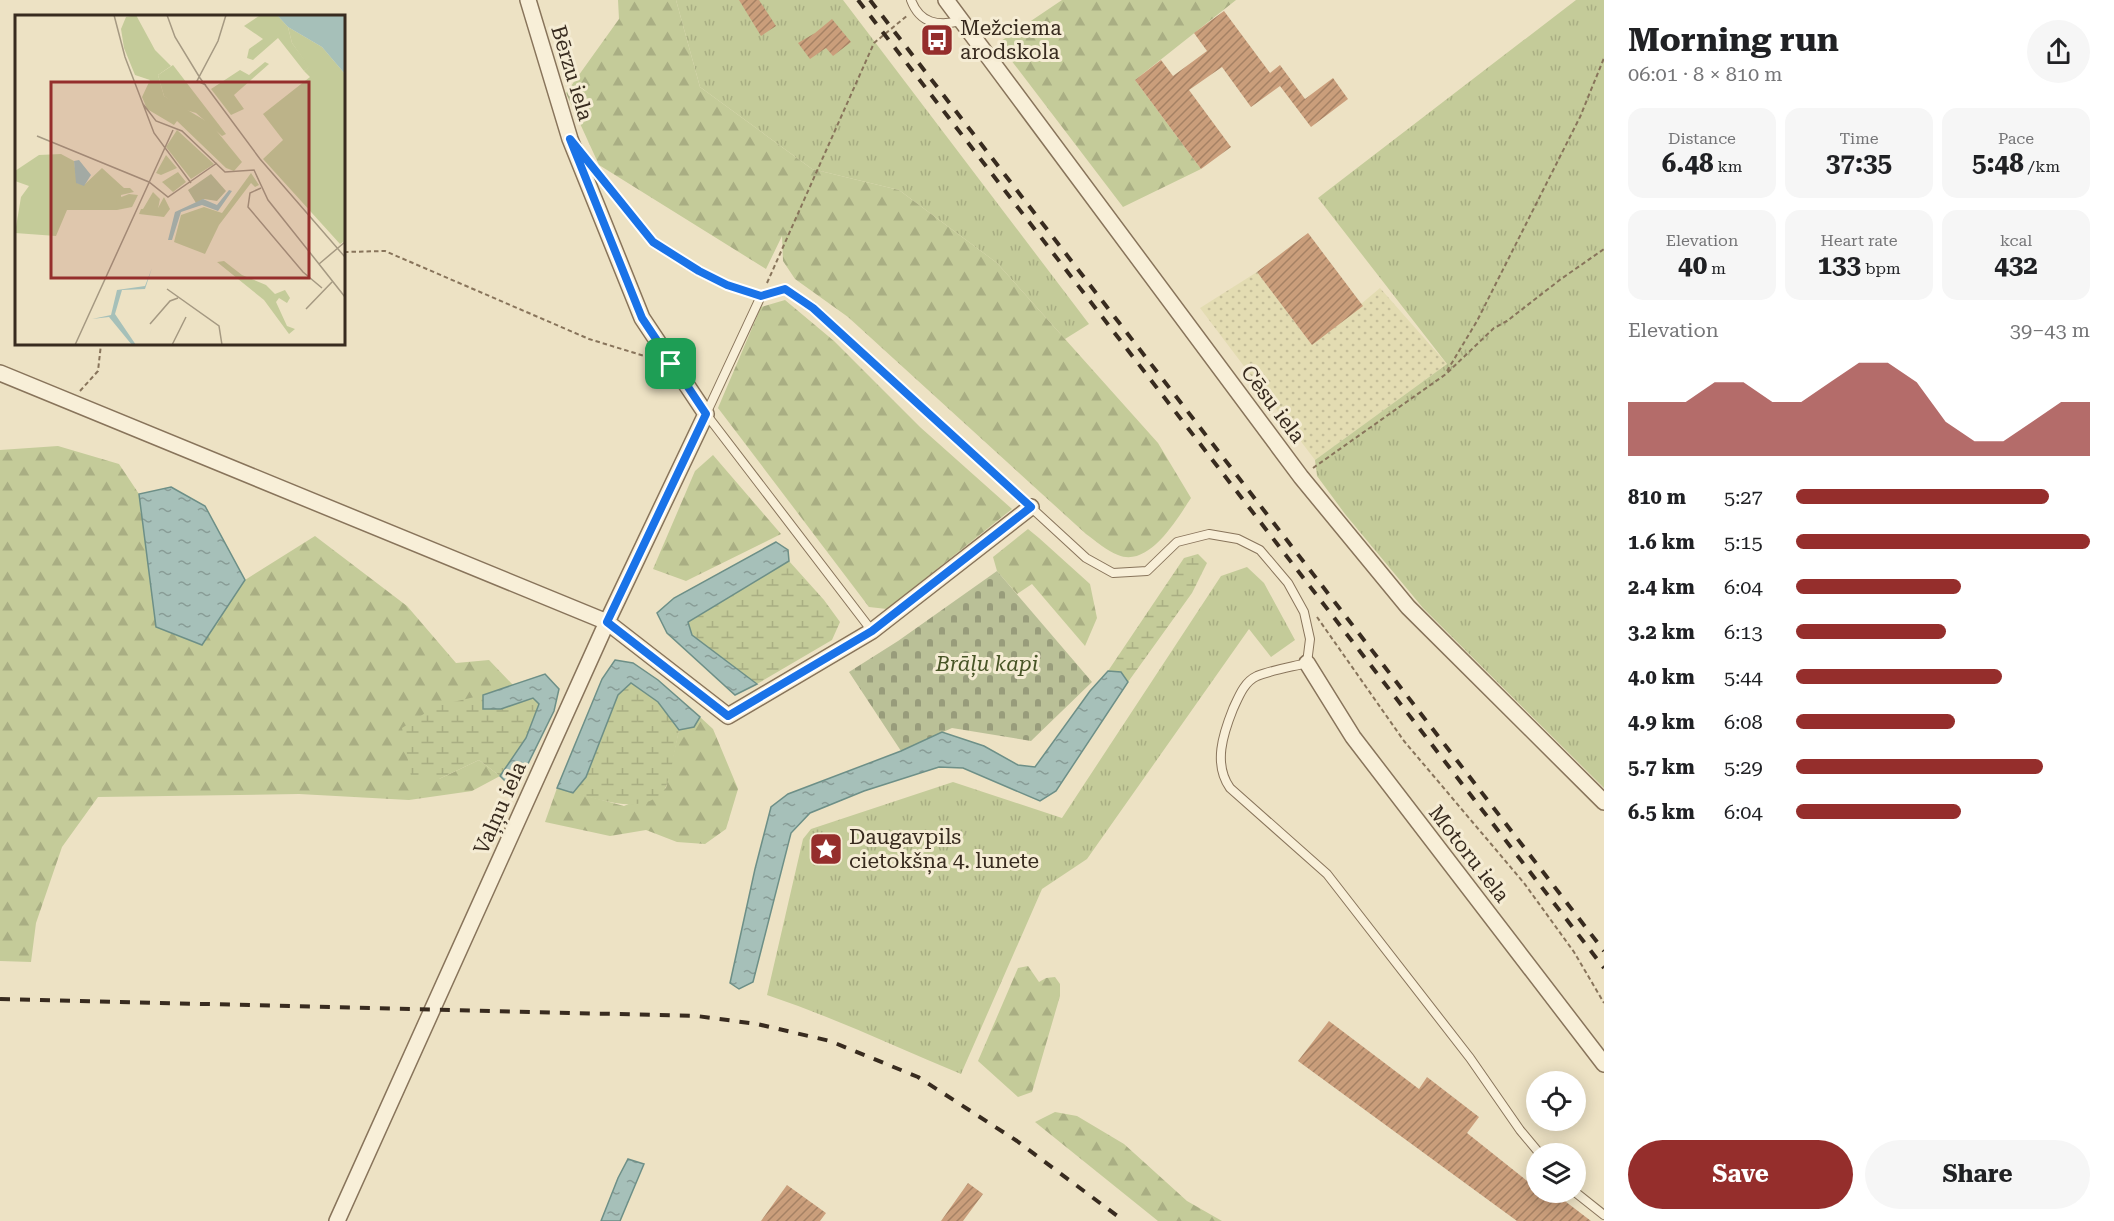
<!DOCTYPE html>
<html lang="en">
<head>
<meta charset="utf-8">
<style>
  body { margin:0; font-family:"Roboto Serif",serif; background:#f6f6f6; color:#202124; height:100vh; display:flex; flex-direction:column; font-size:22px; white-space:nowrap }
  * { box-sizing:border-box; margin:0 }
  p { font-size:20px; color:#757577 }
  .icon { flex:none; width:33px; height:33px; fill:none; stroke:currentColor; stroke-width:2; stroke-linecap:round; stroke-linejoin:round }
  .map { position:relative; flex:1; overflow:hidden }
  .drawer { display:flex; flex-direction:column; background:#fff; width:510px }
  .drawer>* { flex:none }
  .buttons { position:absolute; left:1526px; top:1071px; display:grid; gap:12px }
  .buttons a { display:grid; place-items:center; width:60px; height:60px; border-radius:50%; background:#fff; box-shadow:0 3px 15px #0003; font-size:30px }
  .pin { position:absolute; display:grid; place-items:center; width:51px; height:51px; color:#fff; margin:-26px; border-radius:12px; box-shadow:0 3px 9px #0006 }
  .round { display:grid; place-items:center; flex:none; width:63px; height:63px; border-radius:32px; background:#f6f6f6 }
  .overview { display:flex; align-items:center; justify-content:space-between; height:102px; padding:0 24px }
  h1 { font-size:33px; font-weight:700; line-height:45px }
  .metrics { display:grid; grid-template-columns:repeat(3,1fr); gap:9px; height:102px; padding:6px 24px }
  .metrics div { display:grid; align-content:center; border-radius:15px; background:#f6f6f6; text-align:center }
  .metrics b { font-size:26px; font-weight:700 }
  .metrics small { font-size:16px; font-weight:400 }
  .metrics p { font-size:16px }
  .chart { height:168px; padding:12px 24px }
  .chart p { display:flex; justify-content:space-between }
  .chart svg { width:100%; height:108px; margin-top:6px; fill:#952e2c; opacity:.7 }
  .action { display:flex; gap:12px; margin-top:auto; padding:12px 24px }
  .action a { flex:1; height:69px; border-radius:36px; background:#952e2c; color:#fff; font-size:24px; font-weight:700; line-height:69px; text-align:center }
  .action a+a { background:#f6f6f6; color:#202124 }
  ul { padding:0 24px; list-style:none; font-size:20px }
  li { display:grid; grid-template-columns:96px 72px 1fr; align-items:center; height:45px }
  li i { height:15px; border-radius:8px; background:#952e2c }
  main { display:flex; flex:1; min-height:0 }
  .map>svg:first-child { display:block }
  .farmland { fill:url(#farmland-dots) }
  .grass { fill:url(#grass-tufts) }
  .forest { fill:url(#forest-firs) }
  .wetland { fill:url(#wetland-marsh) }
  .cemetery { fill:url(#cemetery-stones) }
  .water { fill:url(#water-ripples); stroke:#6d8f87; stroke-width:1.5 }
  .building { fill:url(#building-hatch) }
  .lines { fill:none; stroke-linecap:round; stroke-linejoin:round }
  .lane-casing { stroke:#88745b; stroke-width:10 }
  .street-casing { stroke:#88745b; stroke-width:18 }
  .path { stroke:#88745b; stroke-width:2; stroke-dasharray:4.5 3; stroke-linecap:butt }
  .lane { stroke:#f8efd8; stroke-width:8 }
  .street { stroke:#f8efd8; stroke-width:15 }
  .rail { stroke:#382b1f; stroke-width:4; stroke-dasharray:10 10; stroke-linecap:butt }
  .route-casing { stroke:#fff; stroke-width:12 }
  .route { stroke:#1a73e8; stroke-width:8 }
  .labels { text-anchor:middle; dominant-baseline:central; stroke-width:6; stroke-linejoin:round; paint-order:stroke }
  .poi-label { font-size:21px; fill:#382b1f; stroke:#f5ecd4; text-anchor:start }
  .street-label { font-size:21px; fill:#382b1f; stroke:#f5ecd4 }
  .park-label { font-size:21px; font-style:italic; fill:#475426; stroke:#f5ecd4 }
  .inset-road { fill:none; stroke:#a59982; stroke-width:1.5 }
  .view { fill:#952e2c; fill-opacity:0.15; stroke:#952e2c; stroke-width:3 }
  .inset-edge { fill:none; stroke:#382b1f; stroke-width:3 }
</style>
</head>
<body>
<main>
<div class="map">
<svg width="1604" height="1221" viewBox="0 0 1604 1221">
  <defs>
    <pattern id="farmland-dots" width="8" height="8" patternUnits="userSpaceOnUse" patternTransform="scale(1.5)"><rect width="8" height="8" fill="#e3dcb2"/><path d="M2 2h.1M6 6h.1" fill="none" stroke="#c4bd99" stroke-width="1.8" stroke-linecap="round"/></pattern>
    <pattern id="grass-tufts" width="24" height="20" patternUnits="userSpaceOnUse" patternTransform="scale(1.5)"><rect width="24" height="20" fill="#c4cb99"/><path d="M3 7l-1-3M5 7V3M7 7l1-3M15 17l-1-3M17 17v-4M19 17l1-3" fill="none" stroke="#a9ae83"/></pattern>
    <pattern id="forest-firs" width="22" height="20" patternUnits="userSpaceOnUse" patternTransform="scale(1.5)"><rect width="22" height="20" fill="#c4cb99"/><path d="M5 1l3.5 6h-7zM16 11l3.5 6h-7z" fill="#a9ae83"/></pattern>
    <pattern id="wetland-marsh" width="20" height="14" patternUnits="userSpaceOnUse" patternTransform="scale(1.5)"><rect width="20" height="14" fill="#c4cb99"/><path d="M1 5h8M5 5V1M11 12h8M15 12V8" fill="none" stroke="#a9ae83"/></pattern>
    <pattern id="cemetery-stones" width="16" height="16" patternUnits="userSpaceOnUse" patternTransform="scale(1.5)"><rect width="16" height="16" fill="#bac097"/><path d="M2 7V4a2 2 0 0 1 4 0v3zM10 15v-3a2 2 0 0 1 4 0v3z" fill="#989c7b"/></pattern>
    <pattern id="water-ripples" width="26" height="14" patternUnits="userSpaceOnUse" patternTransform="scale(1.5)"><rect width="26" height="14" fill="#a6c0b9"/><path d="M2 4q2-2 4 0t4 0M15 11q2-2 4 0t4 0" fill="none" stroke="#889c96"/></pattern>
    <pattern id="building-hatch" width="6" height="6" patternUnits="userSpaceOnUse" patternTransform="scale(1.5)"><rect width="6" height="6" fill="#ca9e7b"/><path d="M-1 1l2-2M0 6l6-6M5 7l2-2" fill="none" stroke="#a58164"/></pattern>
  </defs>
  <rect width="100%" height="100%" fill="#ede2c4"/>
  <!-- farmland -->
  <path class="farmland" d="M1257,272L1312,345L1380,288L1447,364L1315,460L1200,308Z"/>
  <!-- grass -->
  <path class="grass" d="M676,0H843L1089,324L1065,339L997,263L899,190L812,169L700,87Z
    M1576,0H1604V788L1423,608L1345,514L1317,476L1315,460L1447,364L1318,198Z
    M1247,567L1264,583L1295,640L1271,657L1249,629L1087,859L1042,889L961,1074C896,1047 833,1017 767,995L803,839L811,829L953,782L1062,818L1221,576Z"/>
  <!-- forest -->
  <path class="forest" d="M618,0H676L700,87L812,169L899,190L997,263L1158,443L1191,498C1177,519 1149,568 1118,555C1107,551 1096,541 1086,534L848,317L795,279L783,261L782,236L766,269L599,165L566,93L619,19Z
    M1062,0H1236L1135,80L1201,169L1123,207L998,43Z
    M785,300L834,341L920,427L1012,509L887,609L869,607L718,408L761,307Z
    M58,446L119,464L139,494L157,627L202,645L245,580L315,536L407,606L456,663L489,660L513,685L483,695L439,779L479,760L500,776L472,791L409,800L299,794L98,797L62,847L36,923L31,962L0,961V450Z
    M713,455L781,534L686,581L653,569L695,471Z
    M1028,529L1039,538L1090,584L1097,618L1085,646L1032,584L1017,594L997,571L993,557Z
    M700,717L713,729L738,789L726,829L705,844L677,842L646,830L610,836L545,822L557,788L624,806L666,788L679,730L694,727Z
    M1028,966L1039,982L1046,978L1055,977L1060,984V996L1032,1092L1018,1097L978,1061L1018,968Z
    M1055,1112L1077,1116L1124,1144L1187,1201L1222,1221H1158L1035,1122Z"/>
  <!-- wetland -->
  <path class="wetland" d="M1198,554L1207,563L1192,593L1128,682L1121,672L1108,671L1184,558Z
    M789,561L824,600L840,622L832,640L757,684L692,635L688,622Z
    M631,683L658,702L679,730C677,740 669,783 665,789C645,817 599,799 573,793L586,777L618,695Z
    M483,695V709H501L533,698L539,704L526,738L500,776L479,760L439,779L411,776L402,728L436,706Z"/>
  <!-- cemetery -->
  <path class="cemetery" d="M997,571L1092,682L1031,741L952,728L901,751L849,672L898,641Z"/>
  <!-- water -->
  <path class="water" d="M171,487L205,506L245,580L202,645L156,627L139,494Z
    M776,542L788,550L789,561L688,622L692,635L757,684L735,695L667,633L657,613L674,598Z
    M615,660L633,663L658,680L700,717L694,727L679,730L658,702L631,683L618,695L586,777L573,793L557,788L602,679Z
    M1108,671L1121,672L1128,682L1056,791L1040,801L963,768L939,767L864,791L810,813L791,833L753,982L739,989L730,983L755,869L771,807L788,794L901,751L942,732L984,746L1018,765L1035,767L1090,691Z
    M545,674L559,689L554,711L519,782L508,784L500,776L526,738L539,704L533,698L501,709H483V695Z
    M628,1159L644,1164L620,1221H601L618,1178Z"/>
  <!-- building -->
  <path class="building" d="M739,0H759L776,26L761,36Z
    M1224,11L1270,73L1280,65L1305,99L1333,78L1348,99L1311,127L1280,86L1251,107L1222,67L1189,90L1231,147L1201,169L1135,80L1161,60L1173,76L1207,51L1194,33Z
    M832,19L851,42L833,56L826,48L810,59L798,43L815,33Z
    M1308,233L1363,306L1312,345L1257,272Z
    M1329,1021L1419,1089L1427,1077L1479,1117L1467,1133L1536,1188V1192H1542L1553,1201L1557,1195L1591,1221H1517L1298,1061Z
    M968,1183L983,1194L963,1221H941Z
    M787,1185L826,1213L820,1221H761Z"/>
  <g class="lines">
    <defs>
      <path id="lane" d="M911,0C920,24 938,26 961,21
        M581,152L653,242L698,271L727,285L761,296L785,289L813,307L1086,558L1113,573L1147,571L1177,542L1209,534L1238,539L1260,550L1288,583L1304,612L1310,639L1307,663C1291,667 1272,670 1257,676C1244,682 1239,696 1233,709C1223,734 1213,764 1230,788L1327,874L1470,1058L1520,1130L1540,1154
        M761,296L706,414L872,631
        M1575,1192L1604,1215"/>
      <path id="street" d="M946,0L1301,477L1408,607L1604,802
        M0,373L607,622L728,716L872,631L1031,507
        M1307,663L1353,737L1604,1064
        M337,1221L607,622L706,414L642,318L570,139L528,0"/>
    </defs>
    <!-- lane casing -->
    <use href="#lane" class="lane-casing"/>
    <!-- street casing -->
    <use href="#street" class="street-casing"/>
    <!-- path -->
    <path class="path" d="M344,252L385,251L589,339L651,358
      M767,283L874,43L908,15
      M1447,371L1477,321L1580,117L1604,58
      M80,391L98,371L101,344
      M1313,468L1446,374L1494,328L1507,321L1561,279L1604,249
      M1317,617L1404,741L1524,883L1574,952L1604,1003"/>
    <!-- lane -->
    <use href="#lane" class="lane"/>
    <!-- street -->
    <use href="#street" class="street"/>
    <!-- rail -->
    <path class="rail" d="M858,0L1604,968
      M870,0L1604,951
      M0,999L697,1016L757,1024L830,1041L918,1077L1017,1141L1124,1221"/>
  </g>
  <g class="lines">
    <defs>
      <path id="route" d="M570,139L653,242L699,271L727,285L761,296L785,289L813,308L1031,507L872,631L728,716L607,622L706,414L642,318Z"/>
    </defs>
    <!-- route casing -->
    <use href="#route" class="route-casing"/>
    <!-- route -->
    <use href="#route" class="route"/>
  </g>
  <!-- icons -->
  <defs>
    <symbol id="bus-square" viewBox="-11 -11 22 22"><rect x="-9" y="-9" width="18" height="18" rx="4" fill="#952e2c" stroke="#f5ecd4"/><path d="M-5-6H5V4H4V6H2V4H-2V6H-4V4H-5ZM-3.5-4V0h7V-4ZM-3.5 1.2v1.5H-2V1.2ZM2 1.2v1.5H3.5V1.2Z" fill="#fff"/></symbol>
    <symbol id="sight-square" viewBox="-11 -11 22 22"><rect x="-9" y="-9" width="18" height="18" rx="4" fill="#952e2c" stroke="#f5ecd4"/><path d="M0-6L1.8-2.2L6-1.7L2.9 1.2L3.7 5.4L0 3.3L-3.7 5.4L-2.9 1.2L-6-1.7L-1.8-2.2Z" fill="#fff"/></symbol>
  </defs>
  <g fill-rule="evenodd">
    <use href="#bus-square" x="918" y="21" width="38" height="38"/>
    <use href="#sight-square" x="807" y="830" width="38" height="38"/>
  </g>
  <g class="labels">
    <!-- poi labels -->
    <g class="poi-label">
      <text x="960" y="28">Mežciema<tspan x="960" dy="24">arodskola</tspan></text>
      <text x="849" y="837">Daugavpils<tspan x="849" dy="24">cietokšņa 4. lunete</tspan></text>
    </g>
    <!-- street labels -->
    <g class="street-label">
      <text transform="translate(572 73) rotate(73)">Bērzu iela</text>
      <text transform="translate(1273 404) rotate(53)">Cēsu iela</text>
      <text transform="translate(500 808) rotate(-66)">Vaļņu iela</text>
      <text transform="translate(1469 854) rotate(52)">Motoru iela</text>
    </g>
    <!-- park labels -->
    <g class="park-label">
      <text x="987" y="664">Brāļu kapi</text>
    </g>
  </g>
  <!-- overview -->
  <g transform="translate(15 15)">
    <rect width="330" height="330" fill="#ede2c4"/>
    <path d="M273,12L307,32L330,59V226L325,229L248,144L268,125L248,99L295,62L289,56L294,52L277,28ZM158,50L211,119L207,121L181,98L167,94L149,81L143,60ZM236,158L244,170L240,172L236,168L204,210L190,239L159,227L166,200L189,192L207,198Z" fill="#c4cb99"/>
    <path d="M121,0L140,35L156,51L143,60L149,81L196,109L227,147L219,156L211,153L162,106L159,110L132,94L127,82L135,65L120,60L109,33L106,14L111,2ZM262,0L273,12L277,28L295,52L289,56L263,23L238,45L232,43L234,34L248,24L229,11L244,1ZM250,47L254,49L219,80L229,94L216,100L196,74L225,55L234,60ZM162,115L199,149L176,164L151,132ZM46,139L59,146L62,168L69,170L87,153L109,173H115L119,177L106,180L107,192H117L102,195H52L41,221L0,218L6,182L14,171L0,166V156L24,140ZM151,140L162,153L146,160L141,158ZM149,182L155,194L149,202L124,199L126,194L143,193ZM209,246L227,260L251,270L260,279L270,275L275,283L272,288L264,283L261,287L272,311L280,314L274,319L249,285L202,247Z" fill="#c4cb99"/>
    <path d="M163,157L171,167L158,177L147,167ZM138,177L145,184L143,194H128ZM114,179L123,180L117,192H102L101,184Z" fill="#c4cb99"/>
    <path d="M196,159L211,176L202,186L189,184L181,188L173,175Z" fill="#bac097"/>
    <path d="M262,0H330V59L307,32L273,12ZM64,145L76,160L69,171L61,168L59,146ZM214,175L217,176L203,196L187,190L166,197L157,225H153L160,197L188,184L202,190ZM137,253L130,274L107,275L100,299L121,330H117L94,302L77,304L96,300L102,275L130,271Z" fill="#a6c0b9"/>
    <path class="inset-road" d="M99,0L110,42L139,118L176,168M152,0L160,22L185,63L245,144L330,242M191,70L182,66L203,26L211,0M128,89L141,106L167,116L210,157L239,155L253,185L304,249M22,121L134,167L153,182L202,148M246,173L235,178L233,192L288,257L307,273M330,227L304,249L330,282M152,274L204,311L207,330M291,294L317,267M135,309L155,286L163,283M60,330L158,115M157,330L171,302"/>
    <path class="view" d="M36,67H294V263H36Z"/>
    <rect width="330" height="330" class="inset-edge"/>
  </g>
</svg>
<div class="buttons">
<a><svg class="icon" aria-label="locate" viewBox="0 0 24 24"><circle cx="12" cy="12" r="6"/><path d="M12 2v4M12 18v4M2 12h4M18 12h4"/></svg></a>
<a><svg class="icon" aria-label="layers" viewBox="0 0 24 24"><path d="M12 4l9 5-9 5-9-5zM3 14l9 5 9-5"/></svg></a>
</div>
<div class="pin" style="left:671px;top:364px;background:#1e9e55"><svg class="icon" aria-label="arrive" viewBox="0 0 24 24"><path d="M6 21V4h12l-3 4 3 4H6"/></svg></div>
</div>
<section class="drawer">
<div class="overview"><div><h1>Morning run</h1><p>06:01 · 8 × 810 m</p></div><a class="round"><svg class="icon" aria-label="share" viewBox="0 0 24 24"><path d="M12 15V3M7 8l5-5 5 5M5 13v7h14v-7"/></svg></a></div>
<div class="metrics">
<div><p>Distance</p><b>6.48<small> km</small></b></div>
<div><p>Time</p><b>37:35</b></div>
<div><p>Pace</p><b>5:48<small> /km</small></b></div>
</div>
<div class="metrics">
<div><p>Elevation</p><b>40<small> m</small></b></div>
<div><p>Heart rate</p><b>133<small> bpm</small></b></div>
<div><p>kcal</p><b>432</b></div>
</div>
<div class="chart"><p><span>Elevation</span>39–43 m</p>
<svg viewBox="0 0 160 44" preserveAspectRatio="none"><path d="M0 44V22L10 22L20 22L30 14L40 14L50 22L60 22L70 14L80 6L90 6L100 14L110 30L120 38L130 38L140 30L150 22L160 22V44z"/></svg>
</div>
<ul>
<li><b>810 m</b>5:27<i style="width:86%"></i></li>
<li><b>1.6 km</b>5:15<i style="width:100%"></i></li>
<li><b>2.4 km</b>6:04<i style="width:56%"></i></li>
<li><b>3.2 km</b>6:13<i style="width:51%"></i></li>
<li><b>4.0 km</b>5:44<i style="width:70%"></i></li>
<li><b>4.9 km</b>6:08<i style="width:54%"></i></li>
<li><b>5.7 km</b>5:29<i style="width:84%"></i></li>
<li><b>6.5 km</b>6:04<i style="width:56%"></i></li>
</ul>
<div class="action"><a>Save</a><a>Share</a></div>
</section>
</main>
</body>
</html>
